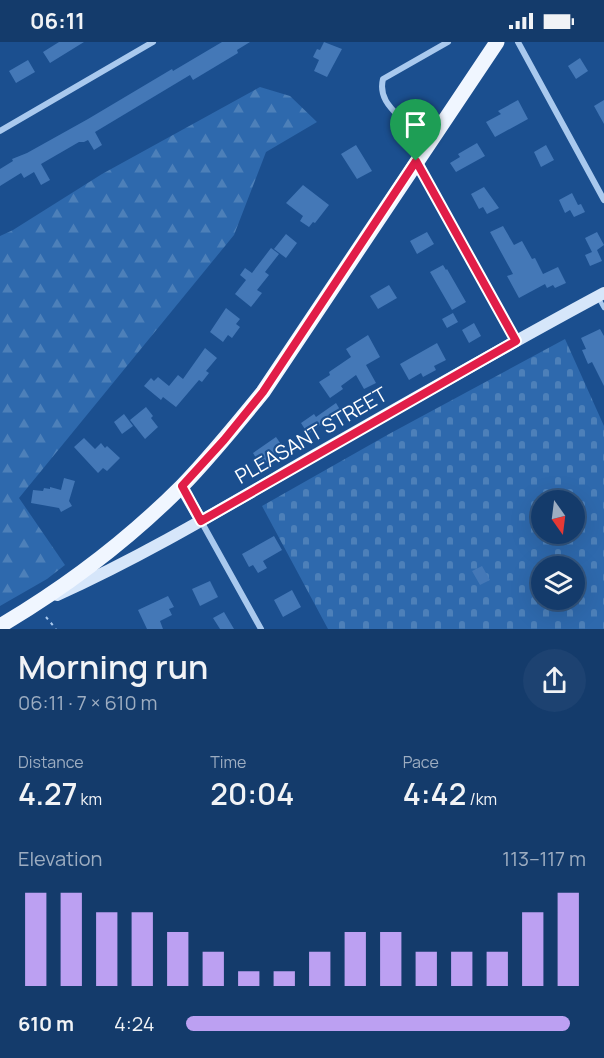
<!DOCTYPE html>
<html lang="en">
<head>
<meta charset="utf-8">
<style>
  body { margin:0; font-family:Manrope,sans-serif; background:#1d4271; color:#f1f3f6; height:100vh; display:flex; flex-direction:column; font-size:22px; white-space:nowrap }
  * { box-sizing:border-box; margin:0 }
  p { font-size:20px; color:#9dadc1 }
  .icon { flex:none; width:33px; height:33px; fill:none; stroke:currentColor; stroke-width:2; stroke-linecap:round; stroke-linejoin:round }
  .map { position:relative; height:587px; overflow:hidden }
  .drawer { display:flex; flex-direction:column; background:#143b6b; flex:1 }
  .drawer>* { flex:none }
  .needle { width:39px; rotate:166deg }
  .buttons { position:absolute; left:531px; top:448px; display:grid; gap:12px }
  .buttons a { display:grid; place-items:center; width:54px; height:54px; border-radius:50%; background:#143b6b; box-shadow:0 6px 24px #0002,0 0 0 2px #33557e; font-size:30px }
  .pin { position:absolute; display:grid; place-items:center; width:51px; height:51px; color:#fff; margin:-62px -26px; border-radius:50% 50% 50% 0; rotate:-45deg; box-shadow:0 0 6px #0007 }
  .pin .icon { rotate:45deg }
  .round { display:grid; place-items:center; flex:none; width:63px; height:63px; border-radius:32px; background:#1d4271 }
  .overview { display:flex; align-items:center; justify-content:space-between; height:102px; padding:0 18px }
  h1 { font-size:33px; font-weight:600; line-height:45px }
  .figures { display:grid; grid-template-columns:repeat(3,1fr); gap:9px; height:102px; padding:6px 18px }
  .figures div { display:grid; align-content:center }
  .figures b { font-size:30px; font-weight:600 }
  .figures small { font-size:16px; font-weight:400 }
  .figures p { font-size:16px }
  .chart { height:168px; padding:12px 18px }
  .chart p { display:flex; justify-content:space-between }
  .chart svg { width:100%; height:108px; margin-top:6px; stroke:#bca0f2; stroke-width:6 }
  ul { padding:0 18px; list-style:none; font-size:20px }
  li { display:grid; grid-template-columns:96px 72px 1fr; align-items:center; height:45px }
  li i { height:15px; border-radius:8px; background:#bca0f2 }
  .status { display:flex; justify-content:space-between; align-items:center; height:42px; padding:0 30px; background:#143b6b; direction:ltr }
  .status svg { height:16px; fill:currentColor }
  .map>svg:first-child { display:block }
  .forest { fill:url(#forest-firs) }
  .cemetery { fill:url(#cemetery-stones); fill-rule:evenodd }
  .building { fill:#4478b7 }
  .lines { fill:none; stroke-linecap:round; stroke-linejoin:round }
  .path { stroke:#a9c9ee; stroke-width:2; stroke-dasharray:3 4.5; stroke-linecap:butt }
  .lane { stroke:#a9c9ee; stroke-width:4.5 }
  .street { stroke:#a9c9ee; stroke-width:6 }
  .secondary { stroke:#d6e6fa; stroke-width:12 }
  .primary { stroke:#f0f6ff; stroke-width:15 }
  .route-casing { stroke:#fff; stroke-width:12 }
  .route { stroke:#e11d48; stroke-width:8 }
  .labels { text-anchor:middle; dominant-baseline:central; stroke-width:4.5; stroke-linejoin:round; paint-order:stroke }
  .street-label { font-size:20px; fill:#fff; stroke:#1b4f8f }
</style>
</head>
<body>
<div class="status"><b>06:11</b><svg viewBox="0 0 49 12"><path d="M0 12V9h3v3zM5 12V6h3v6zM10 12V3h3v9zM15 12V0h3v12zM26 1h20v11H26zM47 4h2v5h-2z"/></svg></div>
<div class="map">
<svg width="604" height="587" viewBox="0 0 604 587">
  <defs>
    <pattern id="forest-firs" width="22" height="20" patternUnits="userSpaceOnUse" patternTransform="scale(1.5)"><rect width="22" height="20" fill="#2e69ad"/><path d="M5 1l3.5 6h-7zM16 11l3.5 6h-7z" fill="#4d80b9"/></pattern>
    <pattern id="cemetery-stones" width="16" height="16" patternUnits="userSpaceOnUse" patternTransform="scale(1.5)"><rect width="16" height="16" fill="#2e69ad"/><path d="M2 7V4a2 2 0 0 1 4 0v3zM10 15v-3a2 2 0 0 1 4 0v3z" fill="#4d80b9"/></pattern>
  </defs>
  <rect width="100%" height="100%" fill="#1b4f8f"/>
  <!-- forest -->
  <path class="forest" d="M260,45L290,54L317,80L266,110L234,193L19,456L65,523L47,537L0,564V194L13,188L102,132Z"/>
  <!-- cemetery -->
  <path class="cemetery" d="M565,297L604,384V587H328L262,464L389,392ZM542,459H574V492H542ZM542,525H574V558H542Z"/>
  <!-- building -->
  <path class="building" d="M59,0H84L50,21L43,10Z
    M222,0H250L237,8L238,11L193,38L190,33L95,90L102,103L94,108L88,98L84,100H79L41,122L50,138L41,143L34,130L24,136L21,131L0,144V127L13,119L12,117L27,111L88,77L172,27L173,29Z
    M324,0L342,7L327,35L314,29L319,18L313,15L317,7L320,8Z
    M580,16L588,29L576,37L568,24Z
    M28,18L35,30L16,41L9,29Z
    M518,58L528,77L495,95L486,80L501,72L498,69Z
    M604,58V82L594,64Z
    M477,101L485,114L456,130L450,121L460,115L458,112Z
    M356,103L372,129L357,137L341,112Z
    M546,103L554,118L541,125L534,110Z
    M303,143L329,163L315,181L313,180L309,185L300,179L303,174L286,161Z
    M484,145L499,166L487,172L483,165L479,167L471,152Z
    M572,151L578,163L581,162L585,170L574,175L570,168L565,171L559,158Z
    M503,184L514,203L522,199L532,217L535,216L543,232L558,225L566,241L555,246L553,243L547,246L545,242L519,256L507,234L513,232L490,190Z
    M427,190L434,202L417,212L410,199Z
    M597,190L604,203L597,208L602,219L590,224L585,213L592,210L585,196Z
    M286,192L297,201L286,216L274,207Z
    M271,206L279,212L265,230L269,233L257,248L262,251L251,265L235,252L246,238L240,233L245,226L252,231Z
    M443,223L446,228L447,227L466,260L452,268L430,230Z
    M389,243L397,256L378,267L370,254Z
    M226,266L240,277L236,282L240,285L232,296L228,293L223,300L210,290Z
    M453,271L458,280L447,286L442,277Z
    M474,281L481,294L469,301L462,288Z
    M600,287L604,294V344L592,320L588,322L582,308L586,307L581,296Z
    M368,293L380,315L366,323L376,341L364,347L356,333L341,344L343,347L330,356L319,340L330,333L329,330L351,315L346,307Z
    M437,301L446,318L434,324L436,328L423,335L421,331L409,338L400,322Z
    M205,306L217,316L206,329L209,331L202,340L199,338L176,365L163,355L161,358L144,344L151,336L154,339L158,335L169,344L178,333L183,337Z
    M336,361L342,371L335,376L333,374L308,392L301,381L314,372L316,375Z
    M146,365L153,374L151,376L158,385L145,397L130,378Z
    M124,372L133,384L122,392L114,380Z
    M276,395L285,408L261,424L253,411Z
    M84,396L95,407L101,401L105,406L107,404L120,416L107,429L103,426L98,431L74,405Z
    M64,436L75,439L69,459L72,464L61,470L59,466L31,461L33,448L43,449L44,446L50,447V445L61,448Z
    M274,494L282,508L263,519L267,526L258,531L253,523L249,525L242,512Z
    M482,524L490,538L480,543L472,529Z
    M210,539L218,555L200,564L192,547Z
    M292,548L301,565L283,575L274,558Z
    M168,554L174,565L169,567L172,573L160,579L163,587H147L138,568Z
    M224,570L234,587H220L213,576Z"/>
  <g class="lines">
    <!-- path -->
    <path class="path" d="M46,575L56,587"/>
    <!-- lane -->
    <path class="lane" d="M599,257L604,266"/>
    <!-- street -->
    <path class="street" d="M518,0L604,158
      M406,82C393,68 378,57 383,37L448,0
      M0,89L153,0
      M418,122L516,299
      M201,479L261,587"/>
    <!-- secondary -->
    <path class="secondary" d="M181,444L201,479
      M57,553C146,513 230,462 315,413C411,358 507,303 604,251"/>
    <!-- primary -->
    <path class="primary" d="M0,584C66,545 128,498 182,444C211,414 237,382 263,350L497,0"/>
  </g>
  <g class="lines">
    <defs>
      <path id="route" d="M416,119L516,299L201,479L182,444L224,398L263,350Z"/>
    </defs>
    <!-- route casing -->
    <use href="#route" class="route-casing"/>
    <!-- route -->
    <use href="#route" class="route"/>
  </g>
  <g class="labels">
    <!-- street labels -->
    <g class="street-label">
      <text transform="translate(311 393) rotate(-30)">PLEASANT STREET</text>
    </g>
  </g>
</svg>
<div class="buttons">
<a><svg class="needle" viewBox="-14 -14 28 28"><path d="M0-13l5 13h-10z" fill="#e53935"/><path d="M0 13l5-13h-10z" fill="#9dadc1"/></svg></a>
<a><svg class="icon" aria-label="layers" viewBox="0 0 24 24"><path d="M12 4l9 5-9 5-9-5zM3 14l9 5 9-5"/></svg></a>
</div>
<div class="pin" style="left:416px;top:119px;background:#1e9e55"><svg class="icon" aria-label="arrive" viewBox="0 0 24 24"><path d="M6 21V4h12l-3 4 3 4H6"/></svg></div>
</div>
<section class="drawer">
<div class="overview"><div><h1>Morning run</h1><p>06:11 · 7 × 610 m</p></div><a class="round"><svg class="icon" aria-label="share" viewBox="0 0 24 24"><path d="M12 15V3M7 8l5-5 5 5M5 13v7h14v-7"/></svg></a></div>
<div class="figures">
<div><p>Distance</p><b>4.27<small> km</small></b></div>
<div><p>Time</p><b>20:04</b></div>
<div><p>Pace</p><b>4:42<small> /km</small></b></div>
</div>
<div class="chart"><p><span>Elevation</span>113–117 m</p>
<svg viewBox="0 0 160 44" preserveAspectRatio="none"><path d="M5 44V6M15 44V6M25 44V14M35 44V14M45 44V22M55 44V30M65 44V38M75 44V38M85 44V30M95 44V22M105 44V22M115 44V30M125 44V30M135 44V30M145 44V14M155 44V6"/></svg>
</div>
<ul>
<li><b>610 m</b>4:24<i style="width:96%"></i></li>
</ul>
</section>
</body>
</html>
